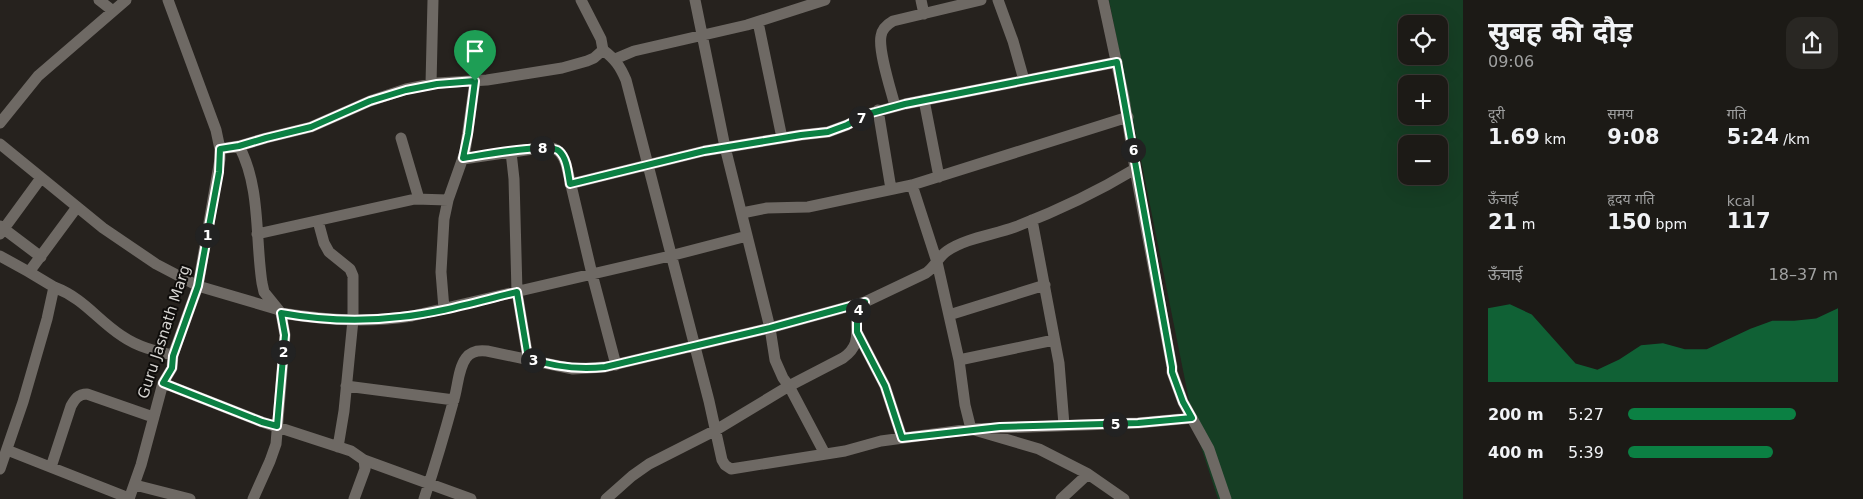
<!DOCTYPE html>
<html lang="hi">
<head>
<meta charset="utf-8">
<style>
  body { margin:0; font-family:"DejaVu Sans","Noto Sans Devanagari",sans-serif; background:#292723; color:#f1f3f6; height:100vh; display:flex; flex-direction:column; font-size:19px; white-space:nowrap }
  * { box-sizing:border-box; margin:0 }
  p { font-size:16px; color:#a0a1a1 }
  .icon { flex:none; width:28px; height:28px; fill:none; stroke:currentColor; stroke-width:2; stroke-linecap:round; stroke-linejoin:round }
  .map { position:relative; flex:1; overflow:hidden }
  .drawer { display:flex; flex-direction:column; background:#1c1a16; width:400px }
  .drawer>* { flex:none }
  .tools { position:absolute; left:1398px; top:15px; display:grid; gap:10px }
  .tools a { display:grid; place-items:center; width:50px; height:50px; border-radius:10px; background:#1c1a16; box-shadow:0 5px 20px #0002,0 0 0 1px #3a3835; font-size:25px }
  .pin { position:absolute; display:grid; place-items:center; width:42px; height:42px; color:#fff; margin:-51px -21px; border-radius:50% 50% 50% 0; rotate:-45deg; box-shadow:0 0 5px #0007 }
  .pin .icon { rotate:45deg }
  .km { position:absolute; width:25px; height:25px; margin:-12px; border-radius:50%; background:#222; color:#fff; font-size:14px; line-height:25px; text-align:center }
  .round { display:grid; place-items:center; flex:none; width:52px; height:52px; border-radius:15px; background:#292723 }
  .summary { display:flex; align-items:center; justify-content:space-between; height:85px; padding:0 25px }
  h1 { font-size:28px; font-weight:700; line-height:38px }
  .figures { display:grid; grid-template-columns:repeat(3,1fr); gap:8px; height:85px; padding:5px 25px }
  .figures div { display:grid; align-content:center }
  .figures b { font-size:21px; font-weight:700 }
  .figures small { font-size:14px; font-weight:400 }
  .figures p { font-size:14px }
  .chart { height:140px; padding:10px 25px }
  .chart p { display:flex; justify-content:space-between }
  .chart svg { width:100%; height:90px; margin-top:5px; fill:#0b8043; opacity:.7 }
  ul { padding:0 25px; list-style:none; font-size:16px }
  li { display:grid; grid-template-columns:80px 60px 1fr; align-items:center; height:38px }
  li i { height:12px; border-radius:6px; background:#0b8043 }
  main { display:flex; flex:1; min-height:0 }
  .map>svg:first-child { display:block }
  .green { fill:#163e24; fill-rule:evenodd }
  .lines { fill:none; stroke-linecap:round; stroke-linejoin:round }
  .minor { stroke:#6e6964; stroke-width:11 }
  .route-casing { stroke:#fff; stroke-width:10 }
  .route { stroke:#0b8043; stroke-width:6 }
  .labels { text-anchor:middle; dominant-baseline:central; stroke-width:4; stroke-linejoin:round; paint-order:stroke }
  .street-label { font-size:15px; fill:#d5d3d0; stroke:#0e0c0a }
</style>
</head>
<body>
<main>
<div class="map">
<svg width="1463" height="499" viewBox="0 0 1463 499">
  <rect width="100%" height="100%" fill="#26221e"/>
  <!-- green -->
  <path class="green" d="M1109,0H1463V499H1218L1194,425ZM1406,24H1439V56H1406ZM1406,84H1439V116H1406ZM1406,144H1439V176H1406Z"/>
  <g class="lines">
    <!-- minor -->
    <path class="minor" d="M99,0L113,11
      M695,0L725,147L770,328L775,360L783,378L789,386L825,454
      M921,0L924,14
      M998,0L1013,41L1024,80
      M1103,0L1124,98L1135,169L1172,367V372L1183,402L1209,449L1226,499
      M758,22L782,138
      M603,50C615,59 620,66 626,80L709,401L722,460L725,465L731,469L845,451L881,441L971,429L1138,423L1192,418
      M615,59L634,51L747,25L825,0
      M431,84L433,0
      M924,100L939,177
      M895,106C891,90 878,51 881,36C882,29 886,25 893,21L981,0
      M878,110L891,189
      M0,123L38,76L126,0
      M401,138L419,199
      M0,144L103,228L156,264L198,286L276,309
      M239,146C261,188 255,237 262,283L264,292L281,313L285,335L276,444L270,461L253,499
      M220,149L239,146L266,138L311,127L370,101L406,89L437,83L487,80L562,68L587,61L594,58L603,50L601,39L581,0
      M511,152L514,179L517,292L528,358
      M463,159L547,147C558,148 562,153 566,164L592,274L616,365
      M570,184L704,151L801,135L828,132L847,125L868,114L905,104L1117,62
      M912,185L937,262L959,360L965,405L971,429L1039,449L1088,474L1124,499
      M742,213L767,208L808,207L912,185L1128,117
      M1032,220L1059,363L1064,425
      M318,221L324,243L329,252L350,269L353,276V320L344,411L338,447
      M0,226L41,257
      M0,234L41,178
      M257,234L415,199L448,200
      M0,256L29,272L54,287L47,319L23,402L0,469
      M29,272L77,207
      M54,287C85,299 96,319 122,336C138,347 155,351 173,355
      M444,309L441,272L444,219L448,200L465,152L475,81
      M281,313C324,320 368,323 412,316L670,256L747,236
      M949,315L1045,285
      M857,332L885,386L902,438
      M959,360L1054,340
      M163,383L262,422L351,451L364,460L365,469L354,499
      M346,386L454,400
      M7,450L129,498
      M364,460L471,499
      M51,467L71,406C75,399 78,394 87,394L153,417
      M135,485L190,499
      M129,499L141,465L163,383L172,368L173,355L198,286L220,159V149L216,130L168,0
      M424,499C435,466 445,432 454,399C458,386 458,369 466,358C471,351 479,350 487,351L573,369L605,367L770,328L865,302
      M606,499L632,476L649,464L716,430L789,386L843,358C870,339 845,321 865,302L926,273C935,267 938,257 947,251C966,238 993,235 1015,227C1057,211 1097,192 1135,169
      M1061,499L1088,474"/>
  </g>
  <g class="lines">
    <defs>
      <path id="route" d="M1117,62L1172,367V372L1183,402L1192,418L1138,423L1000,427L902,438L885,386L857,332V312L865,302L770,328L605,367C578,370 554,367 528,358L517,292C479,301 440,313 400,317C360,322 320,320 281,313L285,335L277,426L262,422L163,383L172,368L173,356L198,286L219,172L220,149L239,146L266,138L311,127L370,101L406,90L437,84L475,81L468,134L463,158C478,156 551,142 559,151C567,158 568,173 570,184L704,151L801,135L828,132L847,125L868,114L905,104Z"/>
    </defs>
    <!-- route casing -->
    <use href="#route" class="route-casing"/>
    <!-- route -->
    <use href="#route" class="route"/>
  </g>
  <g class="labels">
    <!-- street labels -->
    <g class="street-label">
      <text transform="translate(164 332) rotate(-72)">Guru Jasnath Marg</text>
    </g>
  </g>
</svg>
<div class="tools">
<a><svg class="icon" aria-label="locate" viewBox="0 0 24 24"><circle cx="12" cy="12" r="6"/><path d="M12 2v4M12 18v4M2 12h4M18 12h4"/></svg></a>
<a>+</a>
<a>−</a>
</div>
<div class="pin" style="left:475px;top:81px;background:#1e9e55"><svg class="icon" aria-label="arrive" viewBox="0 0 24 24"><path d="M6 21V4h12l-3 4 3 4H6"/></svg></div>
<b class="km" style="left:207px;top:235px">1</b>
<b class="km" style="left:283px;top:352px">2</b>
<b class="km" style="left:533px;top:360px">3</b>
<b class="km" style="left:858px;top:310px">4</b>
<b class="km" style="left:1115px;top:424px">5</b>
<b class="km" style="left:1133px;top:150px">6</b>
<b class="km" style="left:861px;top:118px">7</b>
<b class="km" style="left:542px;top:148px">8</b>
</div>
<section class="drawer">
<div class="summary"><div><h1>सुबह की दौड़</h1><p>09:06</p></div><a class="round"><svg class="icon" aria-label="share" viewBox="0 0 24 24"><path d="M12 15V3M7 8l5-5 5 5M5 13v7h14v-7"/></svg></a></div>
<div class="figures">
<div><p>दूरी</p><b>1.69<small> km</small></b></div>
<div><p>समय</p><b>9:08</b></div>
<div><p>गति</p><b>5:24<small> /km</small></b></div>
</div>
<div class="figures">
<div><p>ऊँचाई</p><b>21<small> m</small></b></div>
<div><p>हृदय गति</p><b>150<small> bpm</small></b></div>
<div><p>kcal</p><b>117</b></div>
</div>
<div class="chart"><p><span>ऊँचाई</span>18–37 m</p>
<svg viewBox="0 0 160 44" preserveAspectRatio="none"><path d="M0 44V8L10 6L20 11L30 23L40 35L50 38L60 33L70 26L80 25L90 28L100 28L110 23L120 18L130 14L140 14L150 13L160 8V44z"/></svg>
</div>
<ul>
<li><b>200 m</b>5:27<i style="width:80%"></i></li>
<li><b>400 m</b>5:39<i style="width:69%"></i></li>
</ul>
</section>
</main>
</body>
</html>
